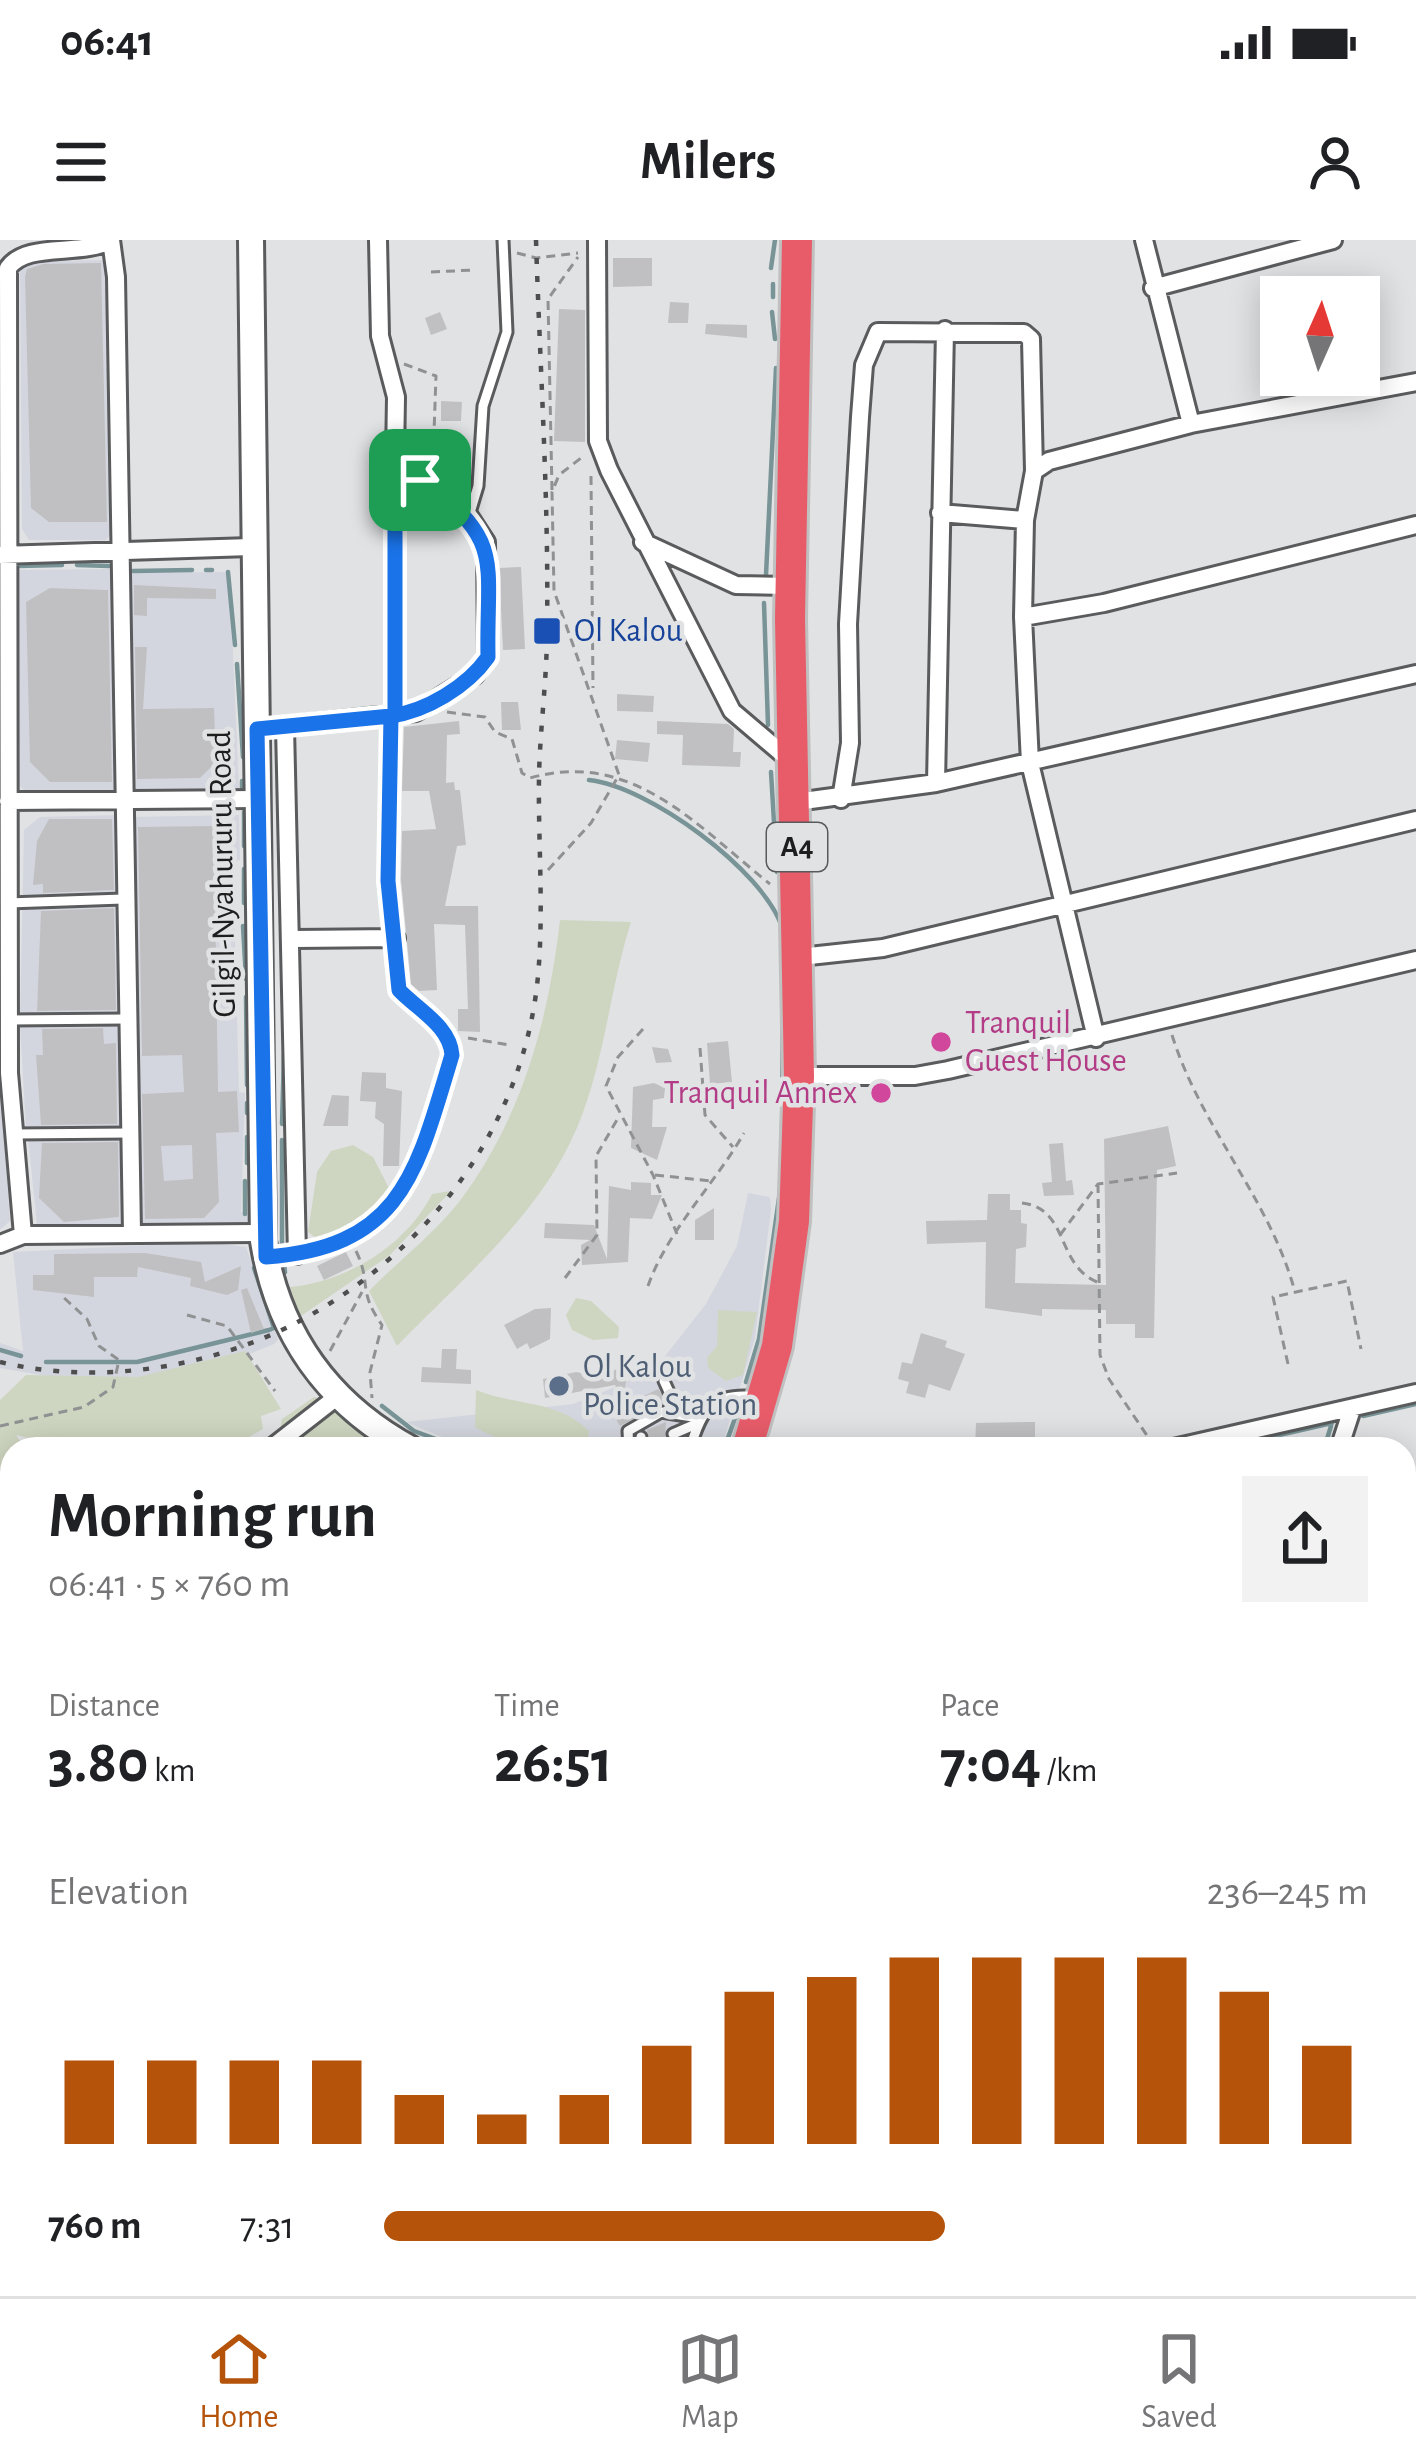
<!DOCTYPE html>
<html lang="en">
<head>
<meta charset="utf-8">
<style>
  body { margin:0; font-family:"Alegreya Sans",sans-serif; background:#f2f2f2; color:#202124; height:100vh; display:flex; flex-direction:column; font-size:45px; white-space:nowrap }
  * { box-sizing:border-box; margin:0 }
  p { font-size:39px; color:#757577 }
  .icon { flex:none; width:66px; height:66px; fill:none; stroke:currentColor; stroke-width:2; stroke-linecap:round; stroke-linejoin:round }
  .map { position:relative; flex:1; overflow:hidden }
  .panel { position:absolute; left:0px; top:1197px; width:1416px; height:861px; display:flex; flex-direction:column; background:#fff; border-radius:36px 36px 0 0; box-shadow:0 6px 30px #0003 }
  .panel>* { flex:none }
  .needle { width:78px; rotate:3deg }
  .tools { position:absolute; left:1260px; top:36px; display:grid; gap:24px }
  .tools a { display:grid; place-items:center; width:120px; height:120px; border-radius:0px; background:#fff; box-shadow:0 6px 30px #0003; font-size:60px }
  .pin { position:absolute; display:grid; place-items:center; width:102px; height:102px; color:#fff; margin:-51px; border-radius:24px; box-shadow:0 6px 18px #0006 }
  .round { display:grid; place-items:center; flex:none; width:126px; height:126px; border-radius:0px; background:#f2f2f2 }
  .overview { display:flex; align-items:center; justify-content:space-between; height:204px; padding:0 48px }
  h1 { font-size:66px; font-weight:700; line-height:90px }
  .metrics { display:grid; grid-template-columns:repeat(3,1fr); gap:18px; height:204px; padding:12px 48px }
  .metrics div { display:grid; align-content:center }
  .metrics b { font-size:60px; font-weight:700 }
  .metrics small { font-size:33px; font-weight:400 }
  .metrics p { font-size:33px }
  .chart { height:336px; padding:24px 48px }
  .chart p { display:flex; justify-content:space-between }
  .chart svg { width:100%; height:216px; margin-top:12px; stroke:#b45309; stroke-width:6 }
  ul { padding:0 48px; list-style:none; font-size:39px }
  li { display:grid; grid-template-columns:192px 144px 1fr; align-items:center; height:90px }
  li i { height:30px; border-radius:15px; background:#b45309 }
  .status { display:flex; justify-content:space-between; align-items:center; height:84px; padding:0 60px; background:#fff; direction:ltr }
  .status svg { height:33px; fill:currentColor }
  header { display:flex; justify-content:space-between; align-items:center; height:156px; padding:0 48px; background:#fff; font-size:54px; font-weight:700 }
  .tab-bar { display:flex; justify-content:space-around; align-items:center; height:168px; border-top:3px solid #e0e0e0; background:#fff; font-size:33px; color:#757577 }
  .tab-bar a { display:grid; justify-items:center; gap:6px }
  .tab-bar .on { color:#b45309 }
  .map>svg:first-child { display:block }
  .built { fill:#d4d6df }
  .green { fill:#ced6c1 }
  .lines { fill:none; stroke-linecap:round; stroke-linejoin:round }
  .stream { stroke:#789497; stroke-width:4.5 }
  .building { fill:#c0c0c2; fill-rule:evenodd }
  .lane-casing { stroke:#5a5b5d; stroke-width:15 }
  .street-casing { stroke:#5a5b5d; stroke-width:22 }
  .secondary-casing { stroke:#5a5b5d; stroke-width:30 }
  .highway-casing { stroke:#c0c0c0; stroke-width:36 }
  .path { stroke:#909192; stroke-width:3; stroke-dasharray:9 6; stroke-linecap:butt }
  .lane { stroke:#fff; stroke-width:9 }
  .street { stroke:#fff; stroke-width:16 }
  .secondary { stroke:#fff; stroke-width:24 }
  .highway { stroke:#e85c6a; stroke-width:30 }
  .rail { stroke:#4e4e4f; stroke-width:4.5; stroke-dasharray:6 12; stroke-linecap:butt }
  .route-casing { stroke:#fff; stroke-width:24 }
  .route { stroke:#1a73e8; stroke-width:15 }
  .transit-dot { fill:#1a4fb4; stroke:#e1e2e4; stroke-width:4.5 }
  .hotel-dot { fill:#d1479c; stroke:#e1e2e4; stroke-width:4.5 }
  .service-dot { fill:#5c6f8a; stroke:#e1e2e4; stroke-width:4.5 }
  .labels { text-anchor:middle; dominant-baseline:central; stroke-width:9; stroke-linejoin:round; paint-order:stroke }
  .shield { fill:#e1e2e4; stroke:#58595a; stroke-width:3 }
  .shield-label { font-size:30px; font-weight:bold; fill:#1e1e1f }
  .transit-label { font-size:33px; fill:#164399; stroke:#e1e2e4; text-anchor:start }
  .street-label { font-size:33px; fill:#1e1e1f; stroke:#e1e2e4 }
  .hotel-label { font-size:33px; fill:#b23c85; stroke:#e1e2e4; text-anchor:start }
  .service-label { font-size:33px; fill:#4e5e75; stroke:#e1e2e4; text-anchor:start }
</style>
</head>
<body>
<div class="status"><b>06:41</b><svg viewBox="0 0 49 12"><path d="M0 12V9h3v3zM5 12V6h3v6zM10 12V3h3v9zM15 12V0h3v12zM26 1h20v11H26zM47 4h2v5h-2z"/></svg></div>
<header><svg class="icon" aria-label="menu" viewBox="0 0 24 24"><path d="M4 6h16M4 12h16M4 18h16"/></svg>Milers<svg class="icon" aria-label="person" viewBox="0 0 24 24"><circle cx="12" cy="8" r="4"/><path d="M4 21q1-7 8-7t8 7"/></svg></header>
<div class="map">
<svg width="1416" height="2056" viewBox="0 0 1416 2056">
  <rect width="100%" height="100%" fill="#e1e2e4"/>
  <!-- built -->
  <path class="built" d="M109,20L116,290L106,300H29L22,289L20,29L28,21Z
    M113,329L119,553H27L15,542L14,330Z
    M225,332L230,342L239,552L133,554L129,333Z
    M119,575L120,777L20,778L24,590L40,577Z
    M239,575L240,620L233,622L239,852L245,853L241,972L256,974V987L138,988L128,577Z
    M122,782L124,891H26L20,783Z
    M0,840L10,981L0,990Z
    M120,896L126,989L37,985L28,897Z
    M748,953L770,957L771,970L755,1098L721,1209H471L406,1182L573,1164L625,1143L665,1116L706,1064L737,1006Z
    M209,1002L246,1007L278,1100L274,1104L245,1116L138,1137L64,1139L0,1128V1103L23,1111L13,1012Z"/>
  <!-- green -->
  <path class="green" d="M560,680L631,682C608,754 604,834 570,903C532,981 456,1045 397,1106L369,1051C400,1019 442,988 467,951C524,870 549,777 560,680Z
    M353,905L373,917L392,954L376,973L320,1001L308,992L317,932L331,911Z
    M451,951L390,1015L298,1078L290,1047C346,1042 406,1006 432,954Z
    M576,1058L591,1061L619,1087L618,1098L593,1100L572,1090L566,1075Z
    M718,1070L757,1072L743,1135L726,1141L708,1128L707,1118L717,1106Z
    M245,1111L281,1169L261,1176L263,1189L240,1202L239,1209H176L177,1197L42,1201L16,1195L25,1209H12V1237L0,1231V1160L26,1135L138,1137Z
    M476,1150C515,1166 557,1159 589,1191L587,1202C554,1217 505,1205 475,1187Z
    M314,1157L324,1159L397,1209H297L280,1190L282,1179Z
    M0,1890L12,1897V2046H176L168,2056H0Z"/>
  <g class="lines">
    <!-- stream -->
    <path class="stream" d="M771,28L775,0
      M773,57V44
      M772,72L775,99
      M77,325L109,326
      M17,326L62,325
      M206,330H212
      M133,331L192,330
      M228,332L235,405
      M766,335L776,128
      M764,363L768,485
      M237,424L243,517
      M771,532L777,632
      M589,540C648,546 763,630 782,687
      M242,548V541
      M244,606V572
      M244,629V663
      M243,686L246,739
      M246,757L247,845
      M247,873V863
      M282,884L284,814
      M282,900V1005
      M782,903L783,753
      M247,923V897
      M245,974V941
      M284,1024L285,1032
      M0,1110L21,1116
      M46,1122H137L269,1090L274,1088L254,1028
      M746,1142L759,1099L781,944
      M382,1166L414,1191L463,1209
      M1363,1176L1416,1164
      M724,1209L738,1170
      M1218,1209L1332,1183
      M1324,1209L1331,1186"/>
  </g>
  <!-- building -->
  <path class="building" d="M613,18H652V46L613,47Z
    M101,23L107,282H49L31,268L25,37L27,29L43,24Z
    M670,62L689,63L688,83H668Z
    M559,69L585,70V202L554,201Z
    M440,72L447,89L431,95L425,78Z
    M706,84L747,85V98L705,94Z
    M441,161L462,162L461,181H441Z
    M521,327L525,409L503,410L499,328Z
    M134,345L216,349V359L147,358V376L134,375Z
    M50,348L108,350L112,542H50L30,522L26,362Z
    M135,407H147L143,469L214,468L216,522L200,538L137,539Z
    M617,454L654,456L653,472L617,471Z
    M501,462H518L521,490H502Z
    M459,481L460,494L447,495L446,543L454,542L455,550H460L466,605L457,606L445,666H478L480,792L458,791V769H468L465,685L434,684L437,750L419,751L411,744L401,640L402,591L436,589L429,551H402L404,487Z
    M657,481L728,484L734,489L733,512H741L740,527L682,525L683,495L657,494Z
    M617,500L650,503L648,522L615,519Z
    M49,579H112L114,650L43,653V644L33,645L37,601Z
    M214,586L218,852L237,851L239,892L216,893L219,962L204,978L145,979L142,854L184,852L182,815L142,816L138,587ZM192,905L193,939L164,941L161,906Z
    M114,668L116,770L37,771L41,671Z
    M103,788L104,804L116,803L117,884L41,885L36,815H43L42,789Z
    M728,801L732,842L710,844L707,803Z
    M652,807L668,809L672,822L656,823Z
    M362,832L386,833V848L402,851L399,926H383L384,884L375,878L376,862L360,861Z
    M654,843L665,848L664,858L653,860L652,887H667L657,920L631,908L633,847Z
    M332,855L349,856L348,886H323Z
    M1168,886L1176,926L1157,930L1154,1098H1135V1084H1106V1070L1042,1069V1076L985,1068L986,1002L927,1004L926,981L987,980L988,954H1010V970H1021V983L1027,984L1026,1007L1016,1009L1015,1043L1106,1045L1104,899Z
    M118,902L119,977L64,982L39,958L42,903Z
    M1063,903L1066,941L1072,940L1074,955L1044,956L1042,943L1052,942L1049,904Z
    M631,942L651,943V955H662L652,979L630,978L628,1022L582,1025L581,1005L590,1000L544,998L545,983L594,985L607,1019L609,946L631,950Z
    M714,968V1000H695V980Z
    M346,1012L353,1026L324,1040L317,1026Z
    M145,1013L201,1022L205,1042L241,1026L238,1050L227,1055L190,1046L191,1038L138,1027L137,1037H94V1057L33,1050V1035H54V1014Z
    M247,1048L264,1089L251,1093L241,1050Z
    M551,1068L550,1099L530,1109L527,1103L517,1109L504,1085L535,1069Z
    M921,1093L947,1101L945,1107L965,1114L950,1151L929,1144L925,1158L906,1153L909,1142L898,1139L902,1122L912,1124Z
    M442,1109H457L456,1129L471,1130V1144L421,1142L422,1127L441,1128Z
    M632,1115L622,1160L615,1145L545,1158L543,1139L576,1132L601,1137L617,1129L620,1117Z
    M658,1149L668,1162L620,1186L612,1172Z
    M666,1182L665,1199L681,1209H649L647,1190Z
    M1035,1182V1209H975L976,1183Z"/>
  <g class="lines">
    <defs>
      <path id="lane" d="M469,276L478,246L483,166L507,92L503,0
        M8,663L123,659
        M9,780L125,779
        M14,894L129,893
        M664,1141L669,1152
        M673,1194L696,1184
        M629,1209L628,1191L661,1172L699,1178
        M640,1209L641,1197
        M690,1209C702,1168 713,1151 759,1157"/>
      <path id="street" d="M111,0L116,37L132,992
        M597,0L598,201L609,230L732,471L792,522
        M1144,0L1191,184
        M1153,48L1333,0
        M395,219V476
        M940,273L1025,280
        M643,302L736,345L790,346
        M0,315L251,307
        M1023,377L1104,363L1416,285
        M285,487L297,1015
        M257,489L416,472L475,435L487,417L486,302L469,276L395,218L396,157L380,96L378,0
        M936,543L945,90
        M841,559L850,503L848,384L860,177L864,125L878,92L1024,93L1031,99L1034,231
        M8,561L259,559
        M796,562L936,543L1416,434
        M294,699L396,698
        M800,717L883,708L1416,580
        M1096,798L1030,523L1023,377L1025,280L1034,231L1049,221L1191,184L1416,142
        M799,836H915L948,830L1416,720
        M23,995L9,833L8,28C27,1 81,17 111,0
        M0,1004L23,995L263,993
        M265,1017C403,1007 417,930 452,815C450,786 418,770 399,750L388,641L391,476
        M270,1209L338,1156
        M1169,1209L1416,1153
        M1339,1209L1352,1169
        M0,1326L12,1334
        M0,1413L12,1419
        M0,1486L12,1483
        M1404,1509L1416,1515
        M1404,1707L1416,1684
        M0,1715L12,1724
        M1404,1909L1416,1916
        M256,2056L260,2046
        M443,2056L447,2046"/>
      <path id="secondary" d="M251,0L263,1001C278,1094 328,1164 411,1209"/>
      <path id="highway" d="M747,1209L777,1106L794,981L799,836L790,379L797,0
        M397,2056L401,2046"/>
    </defs>
    <!-- lane casing -->
    <use href="#lane" class="lane-casing"/>
    <!-- street casing -->
    <use href="#street" class="street-casing"/>
    <!-- secondary casing -->
    <use href="#secondary" class="secondary-casing"/>
    <!-- highway casing -->
    <use href="#highway" class="highway-casing"/>
    <!-- path -->
    <path class="path" d="M517,13L536,18L578,13
      M431,32L474,30
      M404,124L436,136L434,193L426,221
      M433,204L453,217
      M591,236L593,448
      M552,250L548,59L578,17
      M447,472L485,477L495,492L512,499L522,533L530,538C632,509 697,586 770,644
      M548,630L591,583L619,535L554,351L552,252L559,235L585,215
      M643,789L618,817L606,846L653,935L677,994
      M1172,795C1201,888 1270,959 1295,1052
      M468,798L510,805
      M700,808L705,875L733,907
      M655,935L711,941
      M1098,944L1100,1115L1109,1139L1152,1203
      M1022,963C1069,968 1056,1025 1097,1042
      M1060,995L1098,944L1177,933
      M356,1011C372,1044 357,1050 382,1085L370,1132L372,1158
      M565,1038L597,995L596,916L618,878
      M648,1046C667,991 715,944 744,893
      M187,1075L227,1086L275,1151
      M330,1111L362,1052
      M1288,1124L1273,1057L1347,1041L1361,1109
      M0,1186L84,1167L113,1147L119,1120L99,1106L87,1079L62,1056
      M196,2046L201,2056
      M177,2056L183,2046"/>
    <!-- lane -->
    <use href="#lane" class="lane"/>
    <!-- street -->
    <use href="#street" class="street"/>
    <!-- secondary -->
    <use href="#secondary" class="secondary"/>
    <!-- highway -->
    <use href="#highway" class="highway"/>
    <!-- rail -->
    <path class="rail" d="M0,1122C95,1145 205,1129 292,1085C425,1017 524,888 538,736C544,669 538,603 539,536C540,488 547,439 547,391C549,261 540,130 536,0"/>
  </g>
  <g class="lines">
    <defs>
      <path id="route" d="M420,240L395,218V476H391L257,489L266,1017C403,1007 417,931 452,815C450,786 418,770 399,750L388,641L391,476C426,471 467,447 488,417C486,321 506,300 420,240"/>
    </defs>
    <!-- route casing -->
    <use href="#route" class="route-casing"/>
    <!-- route -->
    <use href="#route" class="route"/>
  </g>
  <!-- markers -->
  <rect class="transit-dot" x="532" y="376" width="30" height="30" rx="6"/>
  <g class="hotel-dot">
    <circle cx="941" cy="802" r="12"/>
    <circle cx="881" cy="853" r="12"/>
  </g>
  <circle class="service-dot" cx="559" cy="1146" r="12"/>
  <g class="labels">
    <!-- shield labels -->
    <rect class="shield" x="767" y="583" width="60" height="48" rx="9"/>
    <g class="shield-label">
      <text x="797" y="607">A4</text>
    </g>
    <!-- transit labels -->
    <g class="transit-label">
      <text x="574" y="391">Ol Kalou</text>
    </g>
    <!-- street labels -->
    <g class="street-label">
      <text transform="translate(223 634) rotate(-91)">Gilgil-Nyahururu Road</text>
    </g>
    <!-- hotel labels -->
    <g class="hotel-label">
      <text x="965" y="783">Tranquil<tspan x="965" dy="38">Guest House</tspan></text>
      <text x="857" y="853" text-anchor="end">Tranquil Annex</text>
    </g>
    <!-- service labels -->
    <g class="service-label">
      <text x="583" y="1127">Ol Kalou<tspan x="583" dy="38">Police Station</tspan></text>
    </g>
  </g>
</svg>
<div class="tools">
<a><svg class="needle" viewBox="-14 -14 28 28"><path d="M0-13l5 13h-10z" fill="#e53935"/><path d="M0 13l5-13h-10z" fill="#757577"/></svg></a>
</div>
<div class="pin" style="left:420px;top:240px;background:#1e9e55"><svg class="icon" aria-label="arrive" viewBox="0 0 24 24"><path d="M6 21V4h12l-3 4 3 4H6"/></svg></div>
<section class="panel">
<div class="overview"><div><h1>Morning run</h1><p>06:41 · 5 × 760 m</p></div><a class="round"><svg class="icon" aria-label="share" viewBox="0 0 24 24"><path d="M12 15V3M7 8l5-5 5 5M5 13v7h14v-7"/></svg></a></div>
<div class="metrics">
<div><p>Distance</p><b>3.80<small> km</small></b></div>
<div><p>Time</p><b>26:51</b></div>
<div><p>Pace</p><b>7:04<small> /km</small></b></div>
</div>
<div class="chart"><p><span>Elevation</span>236–245 m</p>
<svg viewBox="0 0 160 44" preserveAspectRatio="none"><path d="M5 44V27M15 44V27M25 44V27M35 44V27M45 44V34M55 44V38M65 44V34M75 44V24M85 44V13M95 44V10M105 44V6M115 44V6M125 44V6M135 44V6M145 44V13M155 44V24"/></svg>
</div>
<ul>
<li><b>760 m</b>7:31<i style="width:57%"></i></li>
</ul>
</section>
</div>
<nav class="tab-bar">
<a class="on"><svg class="icon" aria-label="home" viewBox="0 0 24 24"><path d="M3 11l9-7 9 7M6 9v11h12V9"/></svg>Home</a>
<a><svg class="icon" aria-label="map" viewBox="0 0 24 24"><path d="M3 6l6-2 6 2 6-2v14l-6 2-6-2-6 2zM9 4v14M15 6v14"/></svg>Map</a>
<a><svg class="icon" aria-label="saved" viewBox="0 0 24 24"><path d="M7 4h10v16l-5-4-5 4z"/></svg>Saved</a>
</nav>
</body>
</html>
